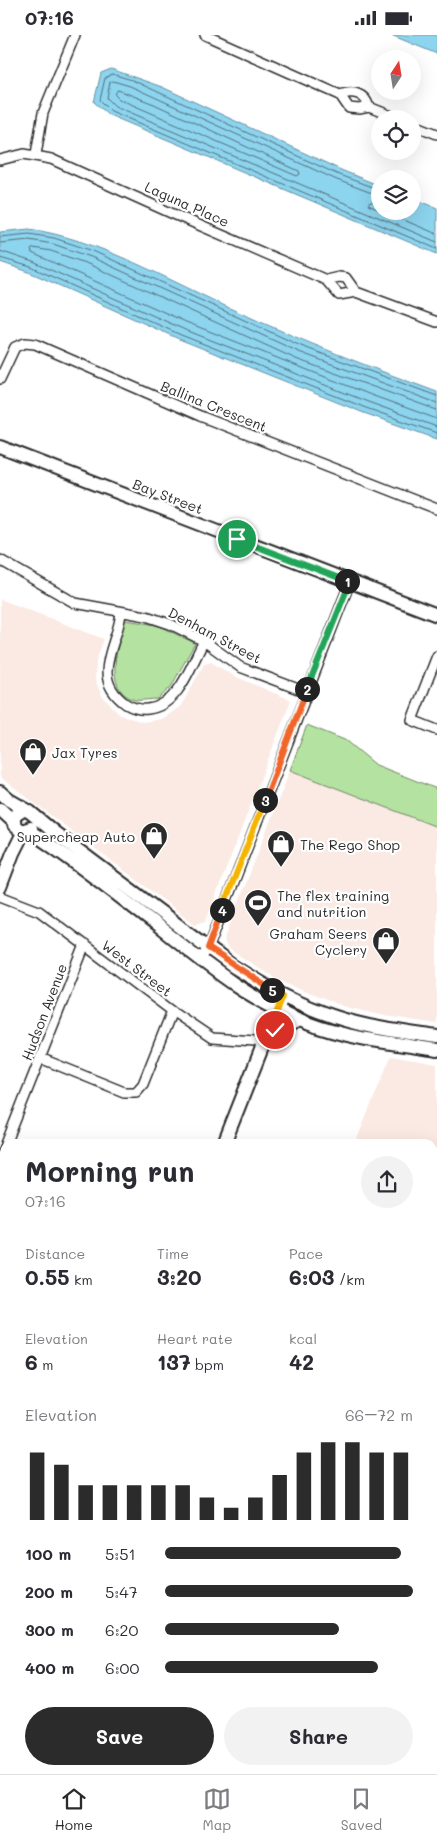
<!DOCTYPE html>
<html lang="en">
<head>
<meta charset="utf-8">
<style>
  body { margin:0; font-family:Mali,sans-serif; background:#f2f2f3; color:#2b2b33; height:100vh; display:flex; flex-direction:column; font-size:19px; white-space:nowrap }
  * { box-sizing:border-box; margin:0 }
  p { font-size:16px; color:#7c7c81 }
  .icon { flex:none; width:28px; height:28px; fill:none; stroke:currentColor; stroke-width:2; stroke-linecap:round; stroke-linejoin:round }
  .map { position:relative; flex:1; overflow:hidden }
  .details { position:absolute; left:0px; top:1104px; width:438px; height:636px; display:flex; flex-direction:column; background:#fff; border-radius:15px 15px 0 0; box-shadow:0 5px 20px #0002 }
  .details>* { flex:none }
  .needle { width:32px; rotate:12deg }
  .tools { position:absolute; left:371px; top:15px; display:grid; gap:10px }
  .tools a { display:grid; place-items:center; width:50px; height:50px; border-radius:50%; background:#fff; box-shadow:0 5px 20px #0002; font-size:25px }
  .pin { position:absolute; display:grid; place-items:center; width:42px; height:42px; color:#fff; margin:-21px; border:2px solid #fff; border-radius:50%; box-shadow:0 1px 5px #0007 }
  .km { position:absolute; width:25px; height:25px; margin:-12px; border-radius:50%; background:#222; color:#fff; font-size:14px; line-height:25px; text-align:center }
  .round { display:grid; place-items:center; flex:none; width:52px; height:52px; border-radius:26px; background:#f2f2f3 }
  .headline { display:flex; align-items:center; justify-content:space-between; height:85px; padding:0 25px }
  h1 { font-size:28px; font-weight:700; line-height:38px }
  .figures { display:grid; grid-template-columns:repeat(3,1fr); gap:8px; height:85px; padding:5px 25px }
  .figures div { display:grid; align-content:center }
  .figures b { font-size:21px; font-weight:700 }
  .figures small { font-size:14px; font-weight:400 }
  .figures p { font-size:14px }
  .chart { height:140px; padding:10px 25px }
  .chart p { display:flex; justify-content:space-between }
  .chart svg { width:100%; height:90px; margin-top:5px; stroke:#2b2b2b; stroke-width:6 }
  .cta { display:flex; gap:10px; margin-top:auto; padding:10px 25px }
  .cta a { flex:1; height:58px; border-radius:30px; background:#2b2b2b; color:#fff; font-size:20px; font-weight:700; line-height:58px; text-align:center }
  .cta a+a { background:#f2f2f3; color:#2b2b33 }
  ul { padding:0 25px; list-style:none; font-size:16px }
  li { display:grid; grid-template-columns:80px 60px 1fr; align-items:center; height:38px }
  li i { height:12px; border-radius:6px; background:#2b2b2b }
  .status { display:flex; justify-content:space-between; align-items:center; height:35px; padding:0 25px; background:#fff; direction:ltr }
  .status svg { height:14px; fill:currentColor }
  .dock { display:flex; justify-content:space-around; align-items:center; height:70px; border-top:1px solid #e1e1e2; background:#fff; font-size:14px; color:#7c7c81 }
  .dock a { display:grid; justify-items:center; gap:2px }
  .dock .selected { color:#2b2b2b }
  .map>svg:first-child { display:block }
  .built { fill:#faeae3 }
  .green { fill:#b4e2a0; stroke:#708666 }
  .water { fill:#8dd4ef; stroke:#6690a1 }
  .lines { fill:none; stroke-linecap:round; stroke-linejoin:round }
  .shore { stroke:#526f79; stroke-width:1 }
  .street-casing { stroke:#2b2b2b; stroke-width:12 }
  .secondary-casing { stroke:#2b2b2b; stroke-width:16 }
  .primary-casing { stroke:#2b2b2b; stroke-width:18 }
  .street { stroke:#fff; stroke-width:9 }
  .secondary { stroke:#fff; stroke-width:12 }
  .primary { stroke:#fff; stroke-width:14 }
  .split-1-casing { stroke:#fff; stroke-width:10 }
  .split-2-casing { stroke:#fff; stroke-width:10 }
  .split-3-casing { stroke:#fff; stroke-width:10 }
  .split-4-casing { stroke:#fff; stroke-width:10 }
  .split-5-casing { stroke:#fff; stroke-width:10 }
  .split-6-casing { stroke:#fff; stroke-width:10 }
  .split-1 { stroke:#22a559; stroke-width:6 }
  .split-2 { stroke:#22a559; stroke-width:6 }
  .split-3 { stroke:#f0652b; stroke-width:6 }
  .split-4 { stroke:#f5b400; stroke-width:6 }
  .split-5 { stroke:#f0652b; stroke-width:6 }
  .split-6 { stroke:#f5b400; stroke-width:6 }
  .labels { text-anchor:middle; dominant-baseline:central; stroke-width:4.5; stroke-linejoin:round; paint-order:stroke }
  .street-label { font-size:14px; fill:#2b2b2b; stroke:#fff }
  .poi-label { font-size:14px; fill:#2b2b2b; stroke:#fff; text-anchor:start }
</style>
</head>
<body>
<div class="status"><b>07:16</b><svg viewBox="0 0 49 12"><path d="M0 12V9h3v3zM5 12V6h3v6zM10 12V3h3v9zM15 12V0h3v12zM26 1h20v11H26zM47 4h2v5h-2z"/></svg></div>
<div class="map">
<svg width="437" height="1739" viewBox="0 0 437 1739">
  <rect width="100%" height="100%" fill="#fff"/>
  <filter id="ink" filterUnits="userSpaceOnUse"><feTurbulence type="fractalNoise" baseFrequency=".02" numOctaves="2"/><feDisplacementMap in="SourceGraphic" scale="10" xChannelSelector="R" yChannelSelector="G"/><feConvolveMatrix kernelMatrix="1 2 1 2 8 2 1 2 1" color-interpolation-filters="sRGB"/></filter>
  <g filter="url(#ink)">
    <!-- built -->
    <path class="built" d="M0,564L104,604L96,626L95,645L102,661L120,680L143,687L161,684L171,678L181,671L204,629L211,627L234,641L291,665L206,886L195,889L0,742Z
      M290,735L437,791V989L385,981L346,972L310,959L275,943L227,913L224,905Z
      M391,1021L437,1029V1142L433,1140L432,1109H355Z
      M432,1223L437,1224V1496L432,1494Z"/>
    <!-- green -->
    <path class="green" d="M125,585L157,590L195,608L171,652L158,664C151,664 141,666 135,665C101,655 119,608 125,585Z
      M307,690L347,706L376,730L437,754V792L290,735Z"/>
    <!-- water -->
    <path class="water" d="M391,0H437V19Z
      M111,34L162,52L341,135L380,151V176H412L413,163L437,173V219L109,80L94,67L101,38Z
      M29,194C99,204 172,247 236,276C302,306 369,332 437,357V404L364,378L179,304L29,237L0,227V197Z"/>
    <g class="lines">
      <!-- shore -->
      <path class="shore" d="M118,55L154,69L299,136L300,139L297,141L119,64L115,60Z
        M380,155L339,140L132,45L112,39L105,43L100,65L111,76L437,214
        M380,161L337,145L130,51L113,46L110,47L107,63L115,71L437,207
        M380,169L370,167L368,170L437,199
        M0,202L29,199L54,203L93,216L301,311L437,361
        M0,208L29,205L53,209L91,222L299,317L437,368
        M0,216L33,227L183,294L368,367L437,392
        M0,223L31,232L181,300L366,373L437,398
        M437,375L296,324L88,229L51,216L33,213L31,215L32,218L186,287L371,360L437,384"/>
      <defs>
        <path id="street" d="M205,0L340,60L349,73L359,74L369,72L399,84
          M340,60C352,55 365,58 369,72
          M412,89L437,99
          M36,119L43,78L75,0
          M0,125L24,119L51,124L171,178L326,245L339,242L346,243L356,257L437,287
          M326,245L339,260L356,257
          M0,344L15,312L25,308L35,309L200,381L437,474
          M0,525L75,568L146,581L170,589L204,606L240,632L306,657
          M121,578C119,598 107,617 107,637C107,651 115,661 126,669C133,673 140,675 148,674C180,670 190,631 204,606
          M437,621L412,685L437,695
          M0,861L39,876L172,976L212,1003L255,1006L264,1010
          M200,927L211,906L350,547
          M40,1023L124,1057H136L143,1049L172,976
          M6,1109L85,910
          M0,1125L5,1112
          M0,1211L5,1213
          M0,1318L5,1319
          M0,1417L5,1419
          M0,1516L5,1518
          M0,1629L5,1631
          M0,1698L5,1697"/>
        <path id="secondary" d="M0,412L437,580
          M0,757L9,765L30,777L55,798L231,930C264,951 297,970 335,982C368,993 403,997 437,1002
          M0,774L13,786
          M23,775L14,781V790L21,796L31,793
          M28,795C73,824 116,859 159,892C206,929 250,966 307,988C349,1004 393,1008 437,1015
          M0,852L13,818L24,796
          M268,999L300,985
          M224,1109L280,967
          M0,1673L5,1661"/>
        <path id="primary" d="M432,1653L437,1652
          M432,1667L437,1666
          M45,1739L65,1735
          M99,1739L118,1735"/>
      </defs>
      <!-- street casing -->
      <use href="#street" class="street-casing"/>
      <!-- secondary casing -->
      <use href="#secondary" class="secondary-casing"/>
      <!-- primary casing -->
      <use href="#primary" class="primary-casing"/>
      <!-- street -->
      <use href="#street" class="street"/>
      <!-- secondary -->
      <use href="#secondary" class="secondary"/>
      <!-- primary -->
      <use href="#primary" class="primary"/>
    </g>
  </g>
  <g class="lines" filter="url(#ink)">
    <defs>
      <path id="split-1" d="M237,504L347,546"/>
      <path id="split-2" d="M307,654L350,547L347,546"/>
      <path id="split-3" d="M265,765L307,654"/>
      <path id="split-4" d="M222,875L265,765"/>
      <path id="split-5" d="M222,875L208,913L272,955"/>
      <path id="split-6" d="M272,955L283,961L268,999L275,995"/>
    </defs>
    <!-- split-1 casing -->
    <use href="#split-1" class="split-1-casing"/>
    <!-- split-2 casing -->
    <use href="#split-2" class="split-2-casing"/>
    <!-- split-3 casing -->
    <use href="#split-3" class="split-3-casing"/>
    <!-- split-4 casing -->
    <use href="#split-4" class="split-4-casing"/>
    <!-- split-5 casing -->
    <use href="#split-5" class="split-5-casing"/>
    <!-- split-6 casing -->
    <use href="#split-6" class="split-6-casing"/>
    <!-- split-1 -->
    <use href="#split-1" class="split-1"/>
    <!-- split-2 -->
    <use href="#split-2" class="split-2"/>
    <!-- split-3 -->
    <use href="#split-3" class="split-3"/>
    <!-- split-4 -->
    <use href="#split-4" class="split-4"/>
    <!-- split-5 -->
    <use href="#split-5" class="split-5"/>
    <!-- split-6 -->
    <use href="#split-6" class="split-6"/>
  </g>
  <!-- icons -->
  <defs>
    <symbol id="shop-pin" viewBox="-11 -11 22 30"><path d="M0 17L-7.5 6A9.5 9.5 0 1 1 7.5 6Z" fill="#2b2b2b" stroke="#fff"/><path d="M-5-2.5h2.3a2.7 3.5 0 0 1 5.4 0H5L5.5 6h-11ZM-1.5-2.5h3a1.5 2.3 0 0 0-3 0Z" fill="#fff"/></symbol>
    <symbol id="stadium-pin" viewBox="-11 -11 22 30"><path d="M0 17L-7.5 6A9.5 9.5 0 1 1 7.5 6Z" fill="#2b2b2b" stroke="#fff"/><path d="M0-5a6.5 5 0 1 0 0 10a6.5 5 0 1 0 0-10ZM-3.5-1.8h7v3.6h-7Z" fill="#fff"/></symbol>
  </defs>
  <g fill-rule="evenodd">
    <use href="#shop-pin" x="17" y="701" width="32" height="43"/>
    <use href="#shop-pin" x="138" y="785" width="32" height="43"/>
    <use href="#shop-pin" x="265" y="793" width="32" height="43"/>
    <use href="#stadium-pin" x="242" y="852" width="32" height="43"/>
    <use href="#shop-pin" x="370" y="890" width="32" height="43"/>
  </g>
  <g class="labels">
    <!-- street labels -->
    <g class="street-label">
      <text transform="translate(187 169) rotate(24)">Laguna Place</text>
      <text transform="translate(214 371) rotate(22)">Ballina Crescent</text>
      <text transform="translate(168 461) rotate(21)">Bay Street</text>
      <text transform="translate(215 600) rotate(28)">Denham Street</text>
      <text transform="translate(137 933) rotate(37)">West Street</text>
      <text transform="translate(44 977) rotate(-69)">Hudson Avenue</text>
    </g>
    <!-- poi labels -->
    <g class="poi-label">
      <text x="52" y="717">Jax Tyres</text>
      <text x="135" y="801" text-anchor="end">Supercheap Auto</text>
      <text x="300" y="809">The Rego Shop</text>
      <text x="277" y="860">The flex training<tspan x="277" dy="16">and nutrition</tspan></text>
      <text x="367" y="898" text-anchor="end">Graham Seers<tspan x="367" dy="16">Cyclery</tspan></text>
    </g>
  </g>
</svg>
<div class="tools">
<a><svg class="needle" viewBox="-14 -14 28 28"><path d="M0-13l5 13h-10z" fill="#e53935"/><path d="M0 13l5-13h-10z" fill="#7c7c81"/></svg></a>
<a><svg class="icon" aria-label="locate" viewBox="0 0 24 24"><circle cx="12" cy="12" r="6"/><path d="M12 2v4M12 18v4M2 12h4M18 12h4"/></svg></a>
<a><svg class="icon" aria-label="layers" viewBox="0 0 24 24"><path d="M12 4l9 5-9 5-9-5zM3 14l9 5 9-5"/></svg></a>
</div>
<div class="pin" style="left:237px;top:504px;background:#1e9e55"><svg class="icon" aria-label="arrive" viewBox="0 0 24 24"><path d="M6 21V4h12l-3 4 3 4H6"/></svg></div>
<div class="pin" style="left:275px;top:995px;background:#d93025"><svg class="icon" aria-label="check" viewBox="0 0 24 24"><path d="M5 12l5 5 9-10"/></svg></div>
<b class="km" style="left:347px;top:546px">1</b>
<b class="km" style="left:307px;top:654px">2</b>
<b class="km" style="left:265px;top:765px">3</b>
<b class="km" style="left:222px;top:875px">4</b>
<b class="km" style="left:272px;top:955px">5</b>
<section class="details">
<div class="headline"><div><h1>Morning run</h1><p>07:16</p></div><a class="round"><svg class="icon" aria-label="share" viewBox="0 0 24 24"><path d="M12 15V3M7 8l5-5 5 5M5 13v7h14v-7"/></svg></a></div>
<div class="figures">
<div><p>Distance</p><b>0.55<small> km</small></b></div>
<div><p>Time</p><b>3:20</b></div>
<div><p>Pace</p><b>6:03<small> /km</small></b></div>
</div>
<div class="figures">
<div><p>Elevation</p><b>6<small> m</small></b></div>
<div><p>Heart rate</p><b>137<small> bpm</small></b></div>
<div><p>kcal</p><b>42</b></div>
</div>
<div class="chart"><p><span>Elevation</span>66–72 m</p>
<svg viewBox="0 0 160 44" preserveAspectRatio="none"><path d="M5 44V11M15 44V17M25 44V27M35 44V27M45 44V27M55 44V27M65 44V27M75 44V33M85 44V38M95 44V33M105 44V22M115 44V11M125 44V6M135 44V6M145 44V11M155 44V11"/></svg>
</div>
<ul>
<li><b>100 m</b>5:51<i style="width:95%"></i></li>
<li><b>200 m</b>5:47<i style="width:100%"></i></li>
<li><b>300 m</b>6:20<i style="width:70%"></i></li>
<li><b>400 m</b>6:00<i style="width:86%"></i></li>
</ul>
<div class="cta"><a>Save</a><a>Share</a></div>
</section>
</div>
<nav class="dock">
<a class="selected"><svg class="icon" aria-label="home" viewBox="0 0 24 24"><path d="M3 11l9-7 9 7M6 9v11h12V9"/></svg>Home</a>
<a><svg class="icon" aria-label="map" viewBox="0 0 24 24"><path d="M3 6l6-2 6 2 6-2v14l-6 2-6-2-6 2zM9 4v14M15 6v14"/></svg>Map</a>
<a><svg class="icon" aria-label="saved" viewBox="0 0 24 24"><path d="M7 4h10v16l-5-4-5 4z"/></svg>Saved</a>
</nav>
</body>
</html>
